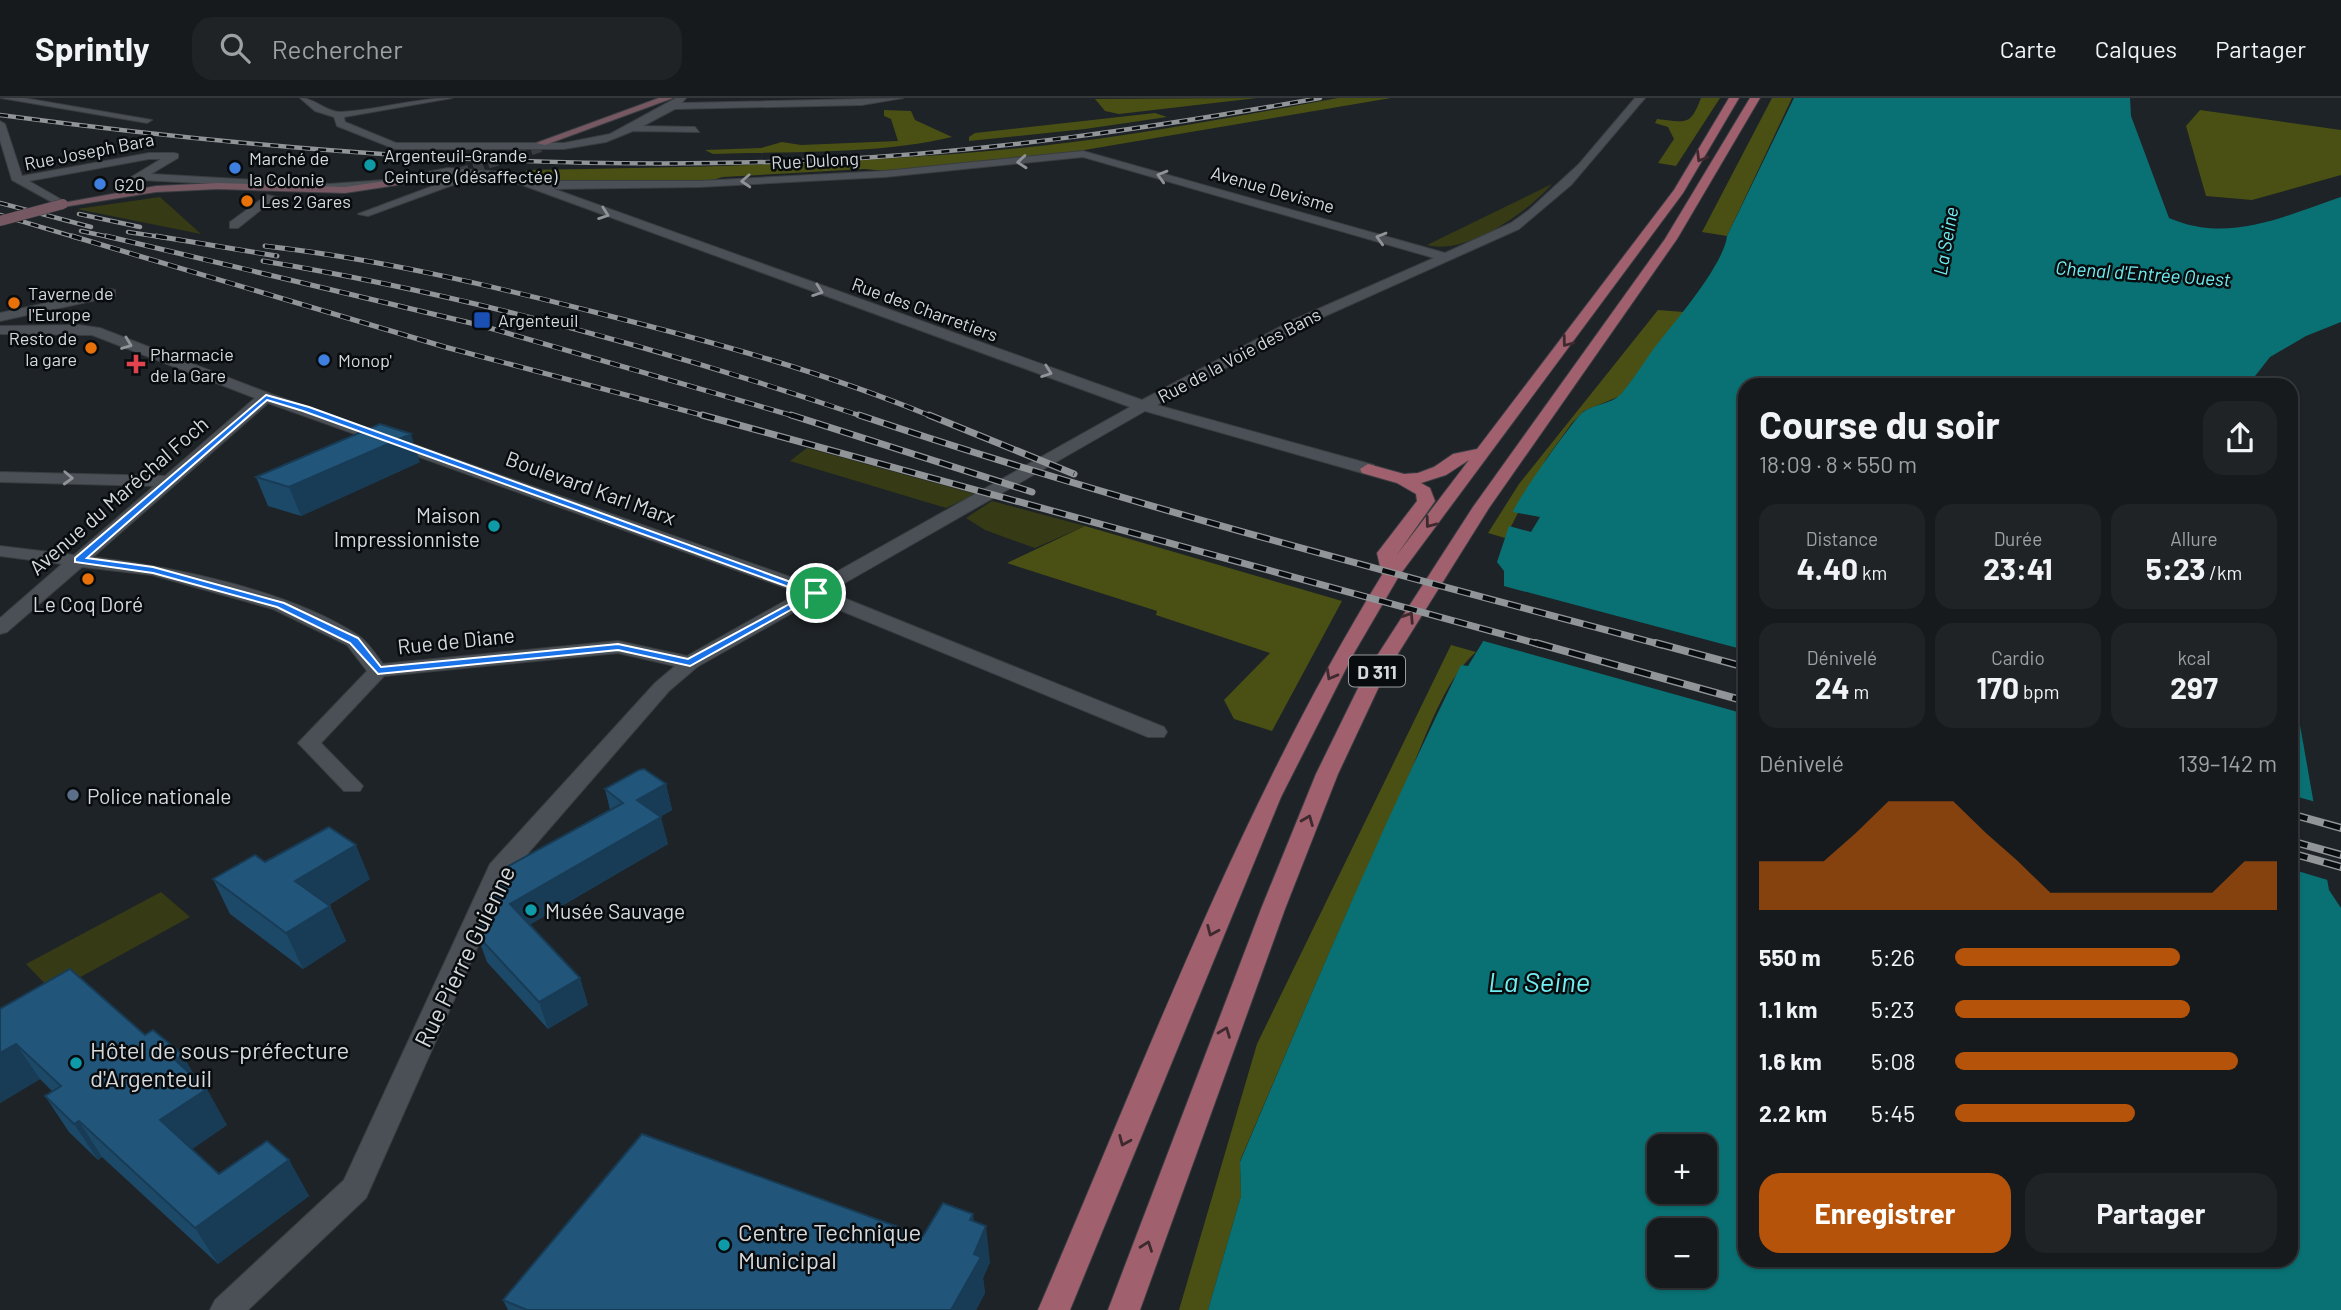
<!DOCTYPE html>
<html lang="fr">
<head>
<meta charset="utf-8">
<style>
  body { margin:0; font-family:Barlow,sans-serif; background:#1f2326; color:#f1f3f6; height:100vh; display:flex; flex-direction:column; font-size:26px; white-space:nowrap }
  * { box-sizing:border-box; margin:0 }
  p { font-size:23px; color:#9ea1a4 }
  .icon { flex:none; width:38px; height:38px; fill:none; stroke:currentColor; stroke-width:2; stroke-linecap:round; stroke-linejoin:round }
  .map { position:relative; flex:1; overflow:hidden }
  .panel { position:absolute; left:1738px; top:280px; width:560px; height:889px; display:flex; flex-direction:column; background:#161a1d; border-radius:21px; box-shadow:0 2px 5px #0004,0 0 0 2px #35383b }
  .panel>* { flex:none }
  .buttons { position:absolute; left:1647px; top:1036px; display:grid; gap:14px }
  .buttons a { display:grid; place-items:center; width:70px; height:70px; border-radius:14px; background:#161a1d; box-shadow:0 2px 5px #0004,0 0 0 2px #35383b; font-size:35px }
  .pin { position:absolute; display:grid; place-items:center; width:60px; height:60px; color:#fff; margin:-30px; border:4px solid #fff; border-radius:50%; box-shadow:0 2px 7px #0007 }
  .round { display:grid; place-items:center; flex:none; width:74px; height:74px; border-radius:21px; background:#1f2326 }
  .overview { display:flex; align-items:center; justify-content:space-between; height:119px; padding:0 21px }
  h1 { font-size:38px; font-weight:700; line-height:52px }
  .figures { display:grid; grid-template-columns:repeat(3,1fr); gap:10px; height:119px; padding:7px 21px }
  .figures div { display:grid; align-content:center; border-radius:18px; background:#1f2326; text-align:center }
  .figures b { font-size:30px; font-weight:700 }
  .figures small { font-size:19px; font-weight:400 }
  .figures p { font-size:19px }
  .chart { height:196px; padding:14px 21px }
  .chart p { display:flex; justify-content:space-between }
  .chart svg { width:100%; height:126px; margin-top:7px; fill:#b45309; opacity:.7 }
  .action { display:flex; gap:14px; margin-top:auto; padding:14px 21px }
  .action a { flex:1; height:80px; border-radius:21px; background:#b45309; color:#fff; font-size:28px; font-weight:700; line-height:80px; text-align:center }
  .action a+a { background:#1f2326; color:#f1f3f6 }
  ul { padding:0 21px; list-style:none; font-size:23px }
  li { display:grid; grid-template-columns:112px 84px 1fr; align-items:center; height:52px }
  li i { height:18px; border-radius:9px; background:#b45309 }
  header { display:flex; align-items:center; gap:42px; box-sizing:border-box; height:98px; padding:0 35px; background:#161a1d; border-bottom:2px solid #35383b }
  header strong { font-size:33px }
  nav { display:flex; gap:38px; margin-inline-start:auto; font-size:24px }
  .search { width:490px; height:63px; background:#1f2326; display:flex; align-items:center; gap:18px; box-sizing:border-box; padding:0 24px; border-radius:21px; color:#9ea1a4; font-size:26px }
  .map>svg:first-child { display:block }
  .green { fill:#363b15 }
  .forest { fill:#4a5013 }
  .water { fill:#097173; fill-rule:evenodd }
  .pier { fill:#1e2327 }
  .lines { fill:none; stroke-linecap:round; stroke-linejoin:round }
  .secondary-tunnel { stroke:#3a3e42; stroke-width:10; stroke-dasharray:10 5; stroke-linecap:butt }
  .street-casing { stroke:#393d41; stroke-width:2 }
  .secondary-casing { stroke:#393d41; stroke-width:2 }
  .primary-casing { stroke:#393d41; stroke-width:2 }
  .street { fill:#4a5055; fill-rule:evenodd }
  .secondary { fill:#755861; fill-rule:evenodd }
  .primary { fill:#a0606d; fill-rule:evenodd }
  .rail-far3-casing { stroke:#919598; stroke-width:4.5 }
  .rail-far2-casing { stroke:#919598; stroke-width:5 }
  .rail-far1-casing { stroke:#919598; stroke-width:7 }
  .rail-casing { stroke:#919598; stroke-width:8 }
  .rail-far3 { stroke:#090c0e; stroke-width:2.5; stroke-dasharray:8; stroke-linecap:butt }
  .rail-far2 { stroke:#090c0e; stroke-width:3.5; stroke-dasharray:10; stroke-linecap:butt }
  .rail-far1 { stroke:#090c0e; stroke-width:4.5; stroke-dasharray:13; stroke-linecap:butt }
  .rail { stroke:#090c0e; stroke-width:5; stroke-dasharray:17; stroke-linecap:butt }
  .secondary-bridge-casing { stroke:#393d41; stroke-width:11; stroke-linecap:butt }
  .secondary-bridge { stroke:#755861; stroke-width:10 }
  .wall { fill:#1d4969 }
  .shaded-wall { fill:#183c55 }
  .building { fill:#22557a; stroke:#183c55; stroke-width:2 }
  .oneway { stroke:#3e292f }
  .oneway2 { stroke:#909498 }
  .route { fill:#1a73e8; stroke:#fff; stroke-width:2; fill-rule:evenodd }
  .culture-dot { fill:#0f9aa8; stroke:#090c0e; stroke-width:2.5 }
  .shop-dot { fill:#3f7fe0; stroke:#090c0e; stroke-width:2.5 }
  .food-dot { fill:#e8710a; stroke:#090c0e; stroke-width:2.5 }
  .transit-dot { fill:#1a4fb4; stroke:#090c0e; stroke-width:2.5 }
  .health-dot { fill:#e0444e; stroke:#090c0e; stroke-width:2.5 }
  .service-dot { fill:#5c6f8a; stroke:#090c0e; stroke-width:2.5 }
  .labels { text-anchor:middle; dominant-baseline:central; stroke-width:5; stroke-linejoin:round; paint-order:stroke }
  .far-street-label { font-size:18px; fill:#d6d9dc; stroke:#090c0e }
  .far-poi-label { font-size:18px; fill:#d6d9dc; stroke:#090c0e; text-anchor:start }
  .far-water-label { font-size:19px; font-style:italic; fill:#70eff2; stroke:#090c0e }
  .shield { fill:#090c0e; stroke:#989c9e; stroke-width:2 }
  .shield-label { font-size:19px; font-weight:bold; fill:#d6d9dc }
  .street-label { font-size:21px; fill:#d6d9dc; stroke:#090c0e }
  .poi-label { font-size:21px; fill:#d6d9dc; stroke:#090c0e; text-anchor:start }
  .near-street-label { font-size:24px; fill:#d6d9dc; stroke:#090c0e }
  .near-poi-label { font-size:24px; fill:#d6d9dc; stroke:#090c0e; text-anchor:start }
  .near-water-label { font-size:28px; font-style:italic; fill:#70eff2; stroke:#090c0e }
</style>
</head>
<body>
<header>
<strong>Sprintly</strong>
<div class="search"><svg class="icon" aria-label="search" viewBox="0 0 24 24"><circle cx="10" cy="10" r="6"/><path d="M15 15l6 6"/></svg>Rechercher</div>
<nav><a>Carte</a><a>Calques</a><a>Partager</a></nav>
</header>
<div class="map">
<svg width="2341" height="1212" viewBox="0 0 2341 1212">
  <rect width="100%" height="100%" fill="#1e2327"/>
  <!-- green -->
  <path class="green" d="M1552,86C1528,114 1465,158 1427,147Z
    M160,99L201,136L77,111Z
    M807,350L975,396L946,410L790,363Z
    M992,403L1085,428L1035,450L985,432L966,420Z
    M161,794L190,819L53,894L26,866Z"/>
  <!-- forest -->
  <path class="forest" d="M1257,0L1119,16L1105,13L1095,1Z
    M1338,0H1391L1043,59L888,73L864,71L723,79L712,82H559L524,75L527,72C698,69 870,66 1040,48C1140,37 1239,18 1338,0Z
    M1701,0H1720L1676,68L1658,65L1674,41L1668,29L1655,25L1657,21C1686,24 1690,29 1701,0Z
    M1772,0H1792L1727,138L1702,134Z
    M884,12L911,13L915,22L952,39C876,57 791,53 713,56L705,52L761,50L782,44L801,47L898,43L891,21L884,18Z
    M2200,12L2341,32V77L2252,102L2206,98L2186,28Z
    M1155,15L1167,19L1085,31L969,43V39L975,35Z
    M1658,212L1684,214L1620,298L1584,313L1572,325L1546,361L1505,440L1488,435L1519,386Z
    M1085,428L1342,503L1272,633L1234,621L1224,602L1270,555L1156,517L1157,513L1007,465Z
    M1451,547L1476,554C1444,581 1424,644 1406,684C1348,809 1294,936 1240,1063L1241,1098L1208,1212H1179L1257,946Z"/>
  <!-- water -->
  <path class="water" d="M1794,0H2130L2131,18L2169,120C2229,146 2284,118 2341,99V224L2306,238L2270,259L2248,287H1745V1162H2291V576L2329,792L2341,810V1212H1208L1241,1098L1240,1064C1311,896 1381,730 1461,567L1468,568L1507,504L1504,503V473L1497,464L1509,428L1531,434L1540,419L1513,414C1514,406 1573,322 1582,315C1593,306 1612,306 1621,296C1633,282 1644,264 1655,249C1673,226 1724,167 1727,138ZM1659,1048H1704V1094H1659ZM1659,1132H1704V1178H1659Z"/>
  <!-- pier -->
  <path class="pier" d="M1500,487L1745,552V616L1480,542L1502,506Z
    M2291,697L2316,704L2331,783L2291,771Z"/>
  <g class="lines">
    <!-- secondary-tunnel -->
    <path class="secondary-tunnel" d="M445,79L554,45"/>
    <defs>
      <path id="street" d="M1,0H24L152,22L147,25Z
        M300,0C316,0 325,14 341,14C378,12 414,0 452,0L344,19L345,24L396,45H564L610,36L676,0H686L682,5L903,0L862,7L675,11L643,28L695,29L699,34L633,33L606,44L564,51H395L337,28L334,19L315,13Z
        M1635,0H1645L1571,87L1519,131L1303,228L1157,307L1374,367V375H1362L1145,313L829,494L1164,629L1167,634L1164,639H1148L815,502L697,569L669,593L510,776L366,1100L248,1212H210L215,1202L344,1082L490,766L655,585L675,568L618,555L384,578L321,645L363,688L360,693H344L298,645L367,573L347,547L273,511L152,477L82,469L7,534L0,536V520L62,466L0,458V448L74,457L154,388L0,384V374L165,378L255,300L92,237L0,236V228L79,227L100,230L271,296L813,487L1130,309L503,80L448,76L385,88L329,92L141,82L127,91L124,97H116L118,87L161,61H149L29,83L69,106L59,108L12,82L0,42V23L5,26L22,78L149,55H174L178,56V60L151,76L329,86L385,82L448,70L505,74L542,87L561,83H699L885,73L1083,53L1445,155L1511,125L1529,112L1579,66ZM1083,59L1434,160L1293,222L1142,302L554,91L699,89L885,79ZM268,305L786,490L799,495L687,558L618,543L383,566C376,557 368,544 359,538C289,492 174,469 93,459Z
        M457,79L463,82L461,84L368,118L358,116Z
        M267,97L277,99L238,130H230V124Z
        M110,191L115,192V198L0,223V215Z"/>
      <path id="secondary" d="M659,0H673L545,47L536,45Z
        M440,75L444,76V80L345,95L218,91L156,94L63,109L57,106L156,88L218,85L345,89Z"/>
      <path id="primary" d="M1729,0H1739L1683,95L1399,478L1354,555L1281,699L1070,1212H1038C1145,964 1240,708 1382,477L1377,455L1417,403L1416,396L1397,385L1362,375L1360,371L1368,366L1404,376L1418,375L1434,369L1453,356L1477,351L1674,92ZM1469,362L1396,458L1435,403L1430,390L1421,385L1446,377Z
        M1750,0H1760L1677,141L1489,410L1384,578L1338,676L1285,811L1140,1212H1108L1261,811L1316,676L1364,578L1473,409L1665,141Z"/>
    </defs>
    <!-- street casing -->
    <use href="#street" class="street-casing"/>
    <!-- secondary casing -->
    <use href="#secondary" class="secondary-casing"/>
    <!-- primary casing -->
    <use href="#primary" class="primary-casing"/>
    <!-- street -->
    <use href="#street" class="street"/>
    <!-- secondary -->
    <use href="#secondary" class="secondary"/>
    <!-- primary -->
    <use href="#primary" class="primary"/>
    <defs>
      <path id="rail-far3" d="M0,17C278,54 544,74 824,62C991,54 1156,29 1320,0
        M0,105L91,129
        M79,116L140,129
        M0,117L78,140
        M81,133L114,140
        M128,134L167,140"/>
      <path id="rail-far2" d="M72,138L445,249L709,319
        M106,138L479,227L797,319
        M156,138L277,158
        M265,148C379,161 488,187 598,215C713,244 824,274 933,319
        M263,163C468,197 667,252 864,319"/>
      <path id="rail-far1" d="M702,317L1542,547
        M791,317L1032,394
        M859,317C1124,406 1393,475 1662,547
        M929,317L1074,376"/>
      <path id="rail" d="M1536,545L1745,603
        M1656,545L1745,569
        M2291,716L2341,730
        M2291,743L2341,757
        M2291,755L2341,769"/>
    </defs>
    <!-- rail-far3 casing -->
    <use href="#rail-far3" class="rail-far3-casing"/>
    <!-- rail-far2 casing -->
    <use href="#rail-far2" class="rail-far2-casing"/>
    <!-- rail-far1 casing -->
    <use href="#rail-far1" class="rail-far1-casing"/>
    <!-- rail casing -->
    <use href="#rail" class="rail-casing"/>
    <!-- rail-far3 -->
    <use href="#rail-far3" class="rail-far3"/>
    <!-- rail-far2 -->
    <use href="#rail-far2" class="rail-far2"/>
    <!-- rail-far1 -->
    <use href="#rail-far1" class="rail-far1"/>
    <!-- rail -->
    <use href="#rail" class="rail"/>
    <defs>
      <path id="secondary-bridge" d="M0,123L63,106"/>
    </defs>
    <!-- secondary-bridge casing -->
    <use href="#secondary-bridge" class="secondary-bridge-casing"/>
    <!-- secondary-bridge -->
    <use href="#secondary-bridge" class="secondary-bridge"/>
  </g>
  <!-- wall -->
  <path class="wall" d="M420,364L301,418L268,408L256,379Z
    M666,686L672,712L660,719L668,746L529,827L580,880L588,907L548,931L487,864L477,837L610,712L605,691Z
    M265,764L370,781L329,807L330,808L346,843L303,871L230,816L213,781Z
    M0,911L145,937L197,982L227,1027L192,1051L219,1076L289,1062L309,1098L218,1166L102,1059L98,1062L69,1034L45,998L52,993L40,981L0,1005Z
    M974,1124L990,1164L983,1180L985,1195L976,1212H508L503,1202L923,1138Z"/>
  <!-- shaded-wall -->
  <path class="shaded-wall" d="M411,336L420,364L301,418L289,389Z
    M666,686L672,712L644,728L637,702Z
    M661,719L668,746L519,832L510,806Z
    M356,747L370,781L311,818L295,783Z
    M330,808L346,843L303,871L286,835Z
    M580,880L588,907L548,931L539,904Z
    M16,946L40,981L0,1005V955Z
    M183,957L203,993L207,991L227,1027L182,1058L160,1022L175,962Z
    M79,1023L102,1059L98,1062L74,1026Z
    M289,1062L309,1098L218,1166L195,1130Z
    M973,1116L977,1149L986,1128L990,1164L983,1180L985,1195L976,1212H951L970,1122Z"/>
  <!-- building -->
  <path class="building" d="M380,326L411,336L289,389L256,379Z
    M644,671L666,686L637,702L661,719L510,806L580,880L539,904L477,837L505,770L623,705L605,691L639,672Z
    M329,729L356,747L295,783L330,808L286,835L213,781L255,757L265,764Z
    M70,871L145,937L153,932L183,957L175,962L207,991L160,1022L219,1076L267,1043L289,1062L195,1130L79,1023L74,1026L45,998L61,988L16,946L0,955V911Z
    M642,1036L923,1138L943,1105L973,1116L970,1122L986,1128L974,1156L981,1159L951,1212H527L503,1202Z"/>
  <!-- one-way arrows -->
  <defs><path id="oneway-chevron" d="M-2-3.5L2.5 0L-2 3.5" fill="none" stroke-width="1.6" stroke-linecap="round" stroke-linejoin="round" transform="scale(1.75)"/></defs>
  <g class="oneway">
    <use href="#oneway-chevron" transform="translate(1701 59) rotate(121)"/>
    <use href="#oneway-chevron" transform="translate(1567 244) rotate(127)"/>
    <use href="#oneway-chevron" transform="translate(1430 425) rotate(127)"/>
    <use href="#oneway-chevron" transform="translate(1409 519) rotate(-57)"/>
    <use href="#oneway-chevron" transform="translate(1331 577) rotate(119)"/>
    <use href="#oneway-chevron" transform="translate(1308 722) rotate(-68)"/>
    <use href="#oneway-chevron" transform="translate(1212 833) rotate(113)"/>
    <use href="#oneway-chevron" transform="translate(1225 934) rotate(-69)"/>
    <use href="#oneway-chevron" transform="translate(1124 1043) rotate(113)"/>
    <use href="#oneway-chevron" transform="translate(1147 1148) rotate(-70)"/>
  </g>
  <g class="oneway2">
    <use href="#oneway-chevron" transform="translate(1022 64) rotate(175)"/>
    <use href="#oneway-chevron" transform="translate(1162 78) rotate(-164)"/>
    <use href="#oneway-chevron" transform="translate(746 83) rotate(177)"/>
    <use href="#oneway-chevron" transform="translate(604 116) rotate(20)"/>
    <use href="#oneway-chevron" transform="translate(1381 140) rotate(-164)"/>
    <use href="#oneway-chevron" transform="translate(818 193) rotate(20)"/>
    <use href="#oneway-chevron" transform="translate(127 246) rotate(21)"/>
    <use href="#oneway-chevron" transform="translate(1047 274) rotate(20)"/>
    <use href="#oneway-chevron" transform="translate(68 380) rotate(2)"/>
  </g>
  <!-- route -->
  <path class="route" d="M266,297L309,309L821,495L690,568L618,552L378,576L350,545L277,509L153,475L75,464V460ZM267,302L303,313L808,496L688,561L618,546L381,569L358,540L284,505L153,469L87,460Z"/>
  <!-- markers -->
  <g class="culture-dot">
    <circle cx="370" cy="67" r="7"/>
    <circle cx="494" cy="428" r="7"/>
    <circle cx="531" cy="812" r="7"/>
    <circle cx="76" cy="965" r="7"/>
    <circle cx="724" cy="1147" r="7"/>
  </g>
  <g class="shop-dot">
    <circle cx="235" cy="70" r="7"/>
    <circle cx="100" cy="86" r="7"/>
    <circle cx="324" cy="262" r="7"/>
  </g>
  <g class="food-dot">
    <circle cx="247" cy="103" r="7"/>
    <circle cx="14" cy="205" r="7"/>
    <circle cx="91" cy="250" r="7"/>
    <circle cx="88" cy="481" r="7"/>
  </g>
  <rect class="transit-dot" x="473" y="213" width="18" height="18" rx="3.5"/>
  <path class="health-dot" d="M132.5 255.5h7v7h7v7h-7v7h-7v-7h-7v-7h7z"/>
  <circle class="service-dot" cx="73" cy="697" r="7"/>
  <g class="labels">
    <!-- far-street labels -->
    <g class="far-street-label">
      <text transform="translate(89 53) rotate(-11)">Rue Joseph Bara</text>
      <text transform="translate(815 62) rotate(-3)">Rue Dulong</text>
      <text transform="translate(1273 91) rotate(16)">Avenue Devisme</text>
      <text transform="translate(925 211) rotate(20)">Rue des Charretiers</text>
      <text transform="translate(1239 257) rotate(-28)">Rue de la Voie des Bans</text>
    </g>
    <!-- far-poi labels -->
    <g class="far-poi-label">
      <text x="384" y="57">Argenteuil-Grande<tspan x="384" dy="21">Ceinture (désaffectée)</tspan></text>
      <text x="249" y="60">Marché de<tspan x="249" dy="21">la Colonie</tspan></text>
      <text x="114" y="86">G20</text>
      <text x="261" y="103">Les 2 Gares</text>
      <text x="28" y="195">Taverne de<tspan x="28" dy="21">l'Europe</tspan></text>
      <text x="498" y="222">Argenteuil</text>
      <text x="77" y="240" text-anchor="end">Resto de<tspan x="77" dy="21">la gare</tspan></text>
      <text x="150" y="256">Pharmacie<tspan x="150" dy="21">de la Gare</tspan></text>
      <text x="338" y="262">Monop'</text>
    </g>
    <!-- far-water labels -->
    <g class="far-water-label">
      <text transform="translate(1945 143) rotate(-80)">La Seine</text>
      <text transform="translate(2143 175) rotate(4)">Chenal d'Entrée Ouest</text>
    </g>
    <!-- shield labels -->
    <rect class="shield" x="1349" y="557.5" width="56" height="31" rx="5"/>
    <g class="shield-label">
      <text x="1377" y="573">D 311</text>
    </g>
    <!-- street labels -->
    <g class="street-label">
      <text transform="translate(591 389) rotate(20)">Boulevard Karl Marx</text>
      <text transform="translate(118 397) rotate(-41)">Avenue du Maréchal Foch</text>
      <text transform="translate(456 542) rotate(-6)">Rue de Diane</text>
    </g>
    <!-- poi labels -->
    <g class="poi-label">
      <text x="480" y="416" text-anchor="end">Maison<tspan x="480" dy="24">Impressionniste</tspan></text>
      <text x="88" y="505" text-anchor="middle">Le Coq Doré</text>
      <text x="87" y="697">Police nationale</text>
      <text x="545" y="812">Musée Sauvage</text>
    </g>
    <!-- near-street labels -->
    <g class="near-street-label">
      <text transform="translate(464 858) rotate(-64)">Rue Pierre Guienne</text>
    </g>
    <!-- near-poi labels -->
    <g class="near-poi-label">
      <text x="90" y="951">Hôtel de sous-préfecture<tspan x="90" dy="28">d'Argenteuil</tspan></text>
      <text x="738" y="1133">Centre Technique<tspan x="738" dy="28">Municipal</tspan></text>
    </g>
    <!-- near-water labels -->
    <g class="near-water-label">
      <text x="1539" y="883">La Seine</text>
    </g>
  </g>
</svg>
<div class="buttons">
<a>+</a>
<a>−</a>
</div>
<div class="pin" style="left:816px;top:495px;background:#1e9e55"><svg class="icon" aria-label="arrive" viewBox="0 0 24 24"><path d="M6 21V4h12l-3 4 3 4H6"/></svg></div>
<section class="panel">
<div class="overview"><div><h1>Course du soir</h1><p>18:09 · 8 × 550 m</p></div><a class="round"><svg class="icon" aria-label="share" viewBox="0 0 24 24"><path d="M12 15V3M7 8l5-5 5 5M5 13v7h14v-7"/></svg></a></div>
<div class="figures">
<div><p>Distance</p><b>4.40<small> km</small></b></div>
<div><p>Durée</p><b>23:41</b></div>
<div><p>Allure</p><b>5:23<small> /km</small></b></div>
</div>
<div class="figures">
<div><p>Dénivelé</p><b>24<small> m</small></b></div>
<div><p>Cardio</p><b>170<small> bpm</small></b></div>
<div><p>kcal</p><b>297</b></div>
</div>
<div class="chart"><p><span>Dénivelé</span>139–142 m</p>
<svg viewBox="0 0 160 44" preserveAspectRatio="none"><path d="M0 44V27L10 27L20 27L30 17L40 6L50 6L60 6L70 17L80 27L90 38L100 38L110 38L120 38L130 38L140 38L150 27L160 27V44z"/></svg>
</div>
<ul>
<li><b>550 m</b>5:26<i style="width:70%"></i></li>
<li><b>1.1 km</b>5:23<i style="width:73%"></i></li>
<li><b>1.6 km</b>5:08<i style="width:88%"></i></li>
<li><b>2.2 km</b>5:45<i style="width:56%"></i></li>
</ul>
<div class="action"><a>Enregistrer</a><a>Partager</a></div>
</section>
</div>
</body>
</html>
